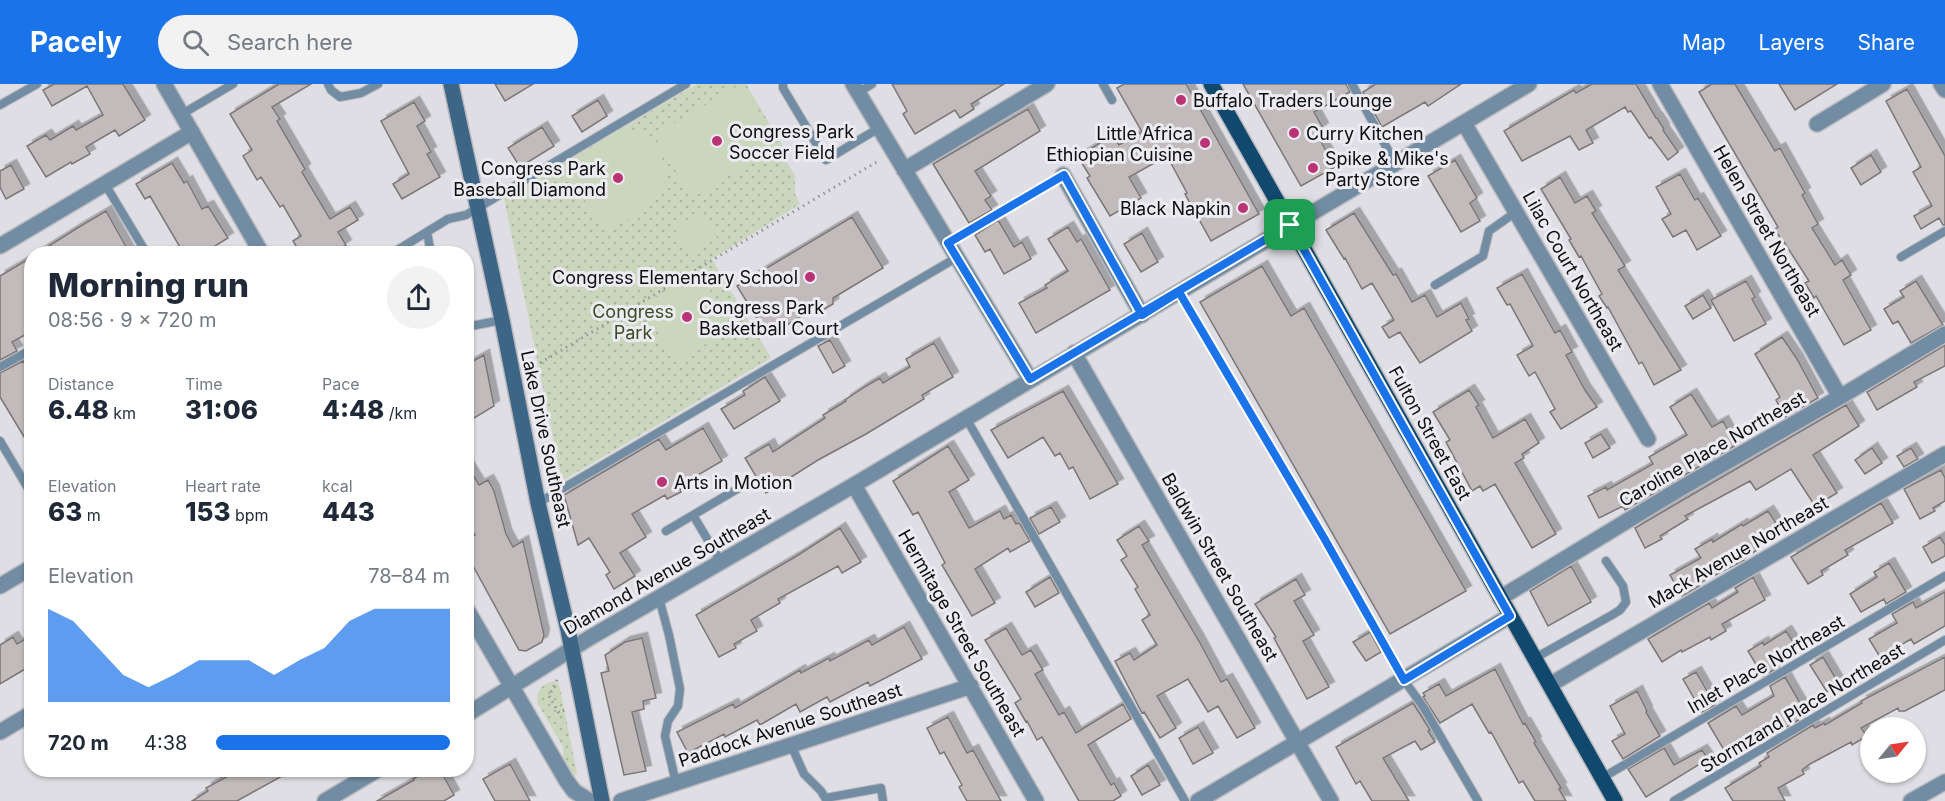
<!DOCTYPE html>
<html lang="en">
<head>
<meta charset="utf-8">
<style>
  body { margin:0; font-family:Inter,sans-serif; background:#f2f2f3; color:#1f2937; height:100vh; display:flex; flex-direction:column; font-size:22px; white-space:nowrap }
  * { box-sizing:border-box; margin:0 }
  p { font-size:20px; color:#747a83 }
  .icon { flex:none; width:33px; height:33px; fill:none; stroke:currentColor; stroke-width:2; stroke-linecap:round; stroke-linejoin:round }
  .map { position:relative; flex:1; overflow:hidden }
  .details { position:absolute; left:24px; top:162px; width:450px; height:531px; display:flex; flex-direction:column; background:#fff; border-radius:24px; box-shadow:0 2px 4px #0004 }
  .details>* { flex:none }
  .needle { width:39px; rotate:60deg }
  .controls { position:absolute; left:1860px; top:633px; display:grid; gap:12px }
  .controls a { display:grid; place-items:center; width:66px; height:66px; border-radius:50%; background:#fff; box-shadow:0 2px 4px #0004; font-size:30px }
  .pin { position:absolute; display:grid; place-items:center; width:51px; height:51px; color:#fff; margin:-26px; border-radius:12px; box-shadow:0 3px 9px #0006 }
  .round { display:grid; place-items:center; flex:none; width:63px; height:63px; border-radius:32px; background:#f2f2f3 }
  .head { display:flex; align-items:center; justify-content:space-between; height:102px; padding:0 24px }
  h1 { font-size:33px; font-weight:800; line-height:45px }
  .metrics { display:grid; grid-template-columns:repeat(3,1fr); gap:9px; height:102px; padding:6px 24px }
  .metrics div { display:grid; align-content:center }
  .metrics b { font-size:26px; font-weight:800 }
  .metrics small { font-size:16px; font-weight:400 }
  .metrics p { font-size:16px }
  .chart { height:168px; padding:12px 24px }
  .chart p { display:flex; justify-content:space-between }
  .chart svg { width:100%; height:108px; margin-top:6px; fill:#1a73e8; opacity:.7 }
  ul { padding:0 24px; list-style:none; font-size:20px }
  li { display:grid; grid-template-columns:96px 72px 1fr; align-items:center; height:45px }
  li i { height:15px; border-radius:8px; background:#1a73e8 }
  header { display:flex; align-items:center; gap:36px; box-sizing:border-box; height:84px; padding:0 30px; background:#1a73e8; color:#fff }
  header strong { font-size:28px }
  nav { display:flex; gap:33px; margin-inline-start:auto; font-size:21px }
  .search { width:420px; height:54px; background:#f2f2f3; display:flex; align-items:center; gap:15px; box-sizing:border-box; padding:0 21px; border-radius:33px; color:#747a83; font-size:22px }
  .map>svg:first-child { display:block }
  .grass { fill:url(#grass-dots) }
  .garden { fill:#cad7bd }
  .building { fill:#c2bbbb; stroke:#7c7676; stroke-width:1.5; filter:url(#shadow) }
  .lines { fill:none; stroke-linecap:round; stroke-linejoin:round }
  .service-casing { stroke:#b9b9be; stroke-width:10 }
  .minor-casing { stroke:#b9b9be; stroke-width:18 }
  .tertiary-casing { stroke:#b9b9be; stroke-width:18 }
  .secondary-casing { stroke:#b9b9be; stroke-width:18 }
  .primary-casing { stroke:#b9b9be; stroke-width:18 }
  .path { stroke:#959499; stroke-width:3; stroke-dasharray:1.5 4.5; stroke-linecap:butt }
  .service { stroke:#728da3; stroke-width:8 }
  .minor { stroke:#728da3; stroke-width:15 }
  .tertiary { stroke:#728da3; stroke-width:15 }
  .secondary { stroke:#3d6585; stroke-width:15 }
  .primary { stroke:#10486e; stroke-width:15 }
  .route-casing { stroke:#fff; stroke-width:12 }
  .route { stroke:#1a73e8; stroke-width:8 }
  .poi-dot { fill:#ba3374; stroke:#ecebf1; stroke-width:2 }
  .labels { text-anchor:middle; dominant-baseline:central; stroke-width:6; stroke-linejoin:round; paint-order:stroke }
  .poi-label { font-size:18px; fill:#0e0e10; stroke:#ecebf1; text-anchor:start }
  .street-label { font-size:18px; fill:#0e0e10; stroke:#ecebf1 }
  .park-label { font-size:18px; fill:#394c21; stroke:#ecebf1 }
</style>
</head>
<body>
<header>
<strong>Pacely</strong>
<div class="search"><svg class="icon" aria-label="search" viewBox="0 0 24 24"><circle cx="10" cy="10" r="6"/><path d="M15 15l6 6"/></svg>Search here</div>
<nav><a>Map</a><a>Layers</a><a>Share</a></nav>
</header>
<div class="map">
<svg width="1945" height="717" viewBox="0 0 1945 717">
  <defs>
    <pattern id="grass-dots" width="8" height="8" patternUnits="userSpaceOnUse" patternTransform="scale(1.5)"><rect width="8" height="8" fill="#cad7bd"/><path d="M2 2h.1M6 6h.1" fill="none" stroke="#acb7a1" stroke-width="1.8" stroke-linecap="round"/></pattern>
    <filter id="shadow"><feDropShadow dx="5.5" dy="-5.5" stdDeviation="0" flood-color="#0004"/></filter>
  </defs>
  <rect width="100%" height="100%" fill="#dfdee4"/>
  <!-- grass -->
  <path class="grass" d="M697,0H746L787,69L782,72L795,91V110L800,120L712,175L771,274L562,397L504,114Z
    M554,597L559,600L577,688L574,693L563,673V663L538,620C535,607 542,600 554,597Z"/>
  <!-- garden -->
  <path class="garden" d="M741,0H743L779,62L692,114L654,51Z
    M623,44L645,48C649,54 656,60 659,67C681,112 638,133 603,146L569,91L574,74Z
    M701,128L717,154L691,170L674,144Z
    M699,188L732,244L676,278L642,222Z"/>
  <!-- building -->
  <path class="building" d="M54,0H123L145,36L119,52L115,46L86,63L90,70L72,80L71,78L46,93L27,62L46,51L50,56L73,42L76,46L103,31L87,2L52,22L43,6Z
    M279,0H311L272,23L280,35L277,37L305,85L302,88L330,135L350,123L358,136L338,148L346,161L332,170H301L293,157L301,152L283,121L280,123L261,93L257,96L243,72L252,66L230,30Z
    M495,0H533L505,17Z
    M892,0H1004L971,20L974,25L960,34L955,26L915,50L903,30L907,27Z
    M1124,0H1186L1259,130L1211,157L1185,110L1187,109L1167,72L1129,93L1141,114L1110,132L1087,94L1090,92L1078,73L1112,51L1119,61L1142,48L1117,4Z
    M1243,0H1346L1350,8L1314,28L1323,44L1316,49L1335,83L1301,102Z
    M1376,0H1461L1428,22L1425,18L1382,43L1363,8Z
    M1592,0H1636L1656,34H1657L1664,45L1663,46L1678,68L1668,76L1651,53L1649,54L1631,27L1628,28L1625,23L1586,46L1593,59L1579,66L1570,52L1522,77L1504,47L1574,6L1576,9Z
    M1712,0H1735L1775,67L1780,64L1805,109L1802,111L1818,140L1812,144L1835,181L1842,176L1851,191L1843,196L1871,246L1844,261L1816,212L1814,214L1805,199L1809,197L1784,158L1783,159L1775,145L1778,143L1699,8Z
    M1779,0H1837L1795,26Z
    M1907,5L1945,72V141H1943L1939,134L1921,145L1914,132L1932,122L1913,88L1921,83L1886,17Z
    M598,16L607,32L582,48L572,32Z
    M414,18L425,37L417,42L431,68L427,70L440,93L402,115L393,100L409,90L381,37Z
    M1028,25L1040,47L975,87L991,112L985,116L992,126L969,139L933,80Z
    M542,43L554,62L520,83L508,64Z
    M1871,71L1881,88L1861,101L1851,84Z
    M1455,76L1477,114L1470,119L1480,137L1461,148L1428,92Z
    M172,79L184,99L187,97L202,125L208,122L228,154L202,170H184L150,112L145,115L136,100Z
    M11,81L24,105L6,115L0,103V87Z
    M1680,90L1695,116L1698,114L1721,152L1697,166L1686,146L1673,153L1662,135L1671,130L1656,103Z
    M1560,93L1575,119L1587,112L1596,127L1592,129L1625,182L1618,186L1681,286L1654,301L1642,278L1639,280L1608,223L1607,224L1599,212L1602,210L1581,172L1579,173L1569,156L1571,155L1541,105Z
    M106,127L130,170H36L79,143Z
    M1354,129L1393,191L1396,190L1412,218L1425,211L1437,233L1461,219L1469,235L1466,236L1472,247L1420,279L1400,248L1389,254L1382,243L1394,236L1372,199L1362,205L1345,174L1344,175L1326,146Z
    M852,133L883,184L833,214V220L823,226L819,222L768,252L737,202Z
    M998,136L1014,163L1022,158L1031,175L1004,190L990,165L985,168L975,151Z
    M1068,143L1077,158L1081,155L1110,206L1036,249L1019,219L1047,204L1045,201L1068,187L1048,155Z
    M1142,149L1158,178L1141,188L1124,160Z
    M32,173V247L12,258L17,267L0,276V192Z
    M1262,182L1291,232L1304,224L1466,507L1390,550L1200,218Z
    M1522,190L1555,249L1560,246L1572,268L1566,271L1585,306L1597,323L1561,345L1550,328L1555,325L1535,288L1529,292L1517,271L1533,262L1510,220L1507,221L1497,204Z
    M1746,197L1755,213L1752,215L1766,240L1734,257L1711,216Z
    M1916,197L1943,241L1911,259L1898,237L1893,240L1884,225L1904,213L1900,207Z
    M1703,211L1711,224L1693,235L1685,222Z
    M1782,253L1797,275L1818,314L1785,333L1776,316L1780,313L1755,270Z
    M830,256L845,282L833,289L818,262Z
    M934,259L953,293L922,311L924,315L866,350L818,376L766,409L745,374L769,360L773,368L825,334L823,331L846,317L845,316L866,302L880,294L883,299L910,283L906,275Z
    M1945,261V282L1914,298L1917,303L1877,326L1867,308Z
    M484,271L494,322L466,339V281Z
    M23,277L32,291V366L0,313V289Z
    M765,293L780,317L734,345L721,325L745,311L743,307Z
    M1469,306L1479,321L1476,323L1493,354L1525,335L1539,359L1522,370L1524,374L1515,379L1556,450L1532,464L1495,400L1483,407L1480,402L1472,407L1446,358L1450,356L1433,328Z
    M1063,307L1118,400L1090,415L1073,383L1069,385L1060,369L1055,372L1043,353L1008,374L991,346Z
    M1691,310L1712,343L1723,337L1736,361L1625,426L1623,422L1599,434L1588,412L1606,403L1607,406L1653,380L1649,373L1687,351L1670,323Z
    M1846,321L1859,342L1813,371L1837,409L1815,422L1791,385L1756,406L1750,397L1685,432L1688,435L1660,452L1662,455L1645,464L1635,444Z
    M703,344L722,377L679,402L681,408L667,415L665,411L632,430L646,453L620,469L635,492L614,505L606,491L610,488L589,454L578,461L564,411L659,355L666,366Z
    M1601,350L1610,364L1593,374L1585,359Z
    M948,362L969,396L949,408L969,444L1000,427L1004,435L1011,431L1016,440L1018,439L1020,440L1030,457L1010,468L1008,464L975,485L995,519L972,532L942,481L945,479L918,428L913,431L893,397Z
    M1872,364L1882,379L1865,390L1855,376Z
    M1911,364L1918,375L1904,383L1897,372Z
    M466,379L479,401L488,396L494,407L506,450L513,463L523,457L544,551L542,558L526,567L519,566L466,469V456L475,451L466,435Z
    M1941,386L1945,394V417L1933,424L1935,427L1920,435L1904,405Z
    M1881,419L1893,439L1845,466L1848,471L1821,487L1823,491L1808,500L1791,473Z
    M1051,423L1060,438L1039,450L1030,434Z
    M1768,427L1781,447L1755,463L1757,466L1743,475L1744,476L1698,500L1699,502L1682,512L1670,491L1701,474L1695,465L1712,455L1713,458L1742,440L1743,442Z
    M1139,442L1149,457L1142,461L1199,557L1221,598L1227,595L1255,644L1237,654L1218,622L1208,628L1188,595L1157,612L1176,644L1160,654L1144,628L1142,629L1115,577L1130,569L1134,576L1157,561L1142,536L1150,531L1135,505L1138,503L1121,476L1127,472L1117,456Z
    M840,444L861,478L842,489L838,482L778,515L780,519L751,536L757,547L734,560L736,564L719,573L696,531L795,473Z
    M1940,453L1945,461V472L1932,479L1923,463Z
    M1889,479L1906,508L1886,520L1884,515L1861,528L1850,510L1877,493L1874,488Z
    M1571,482L1591,518L1548,542L1530,507Z
    M1050,493L1059,509L1035,523L1026,508Z
    M1753,493L1765,516L1722,540L1726,547L1711,556L1710,553L1682,568L1681,566L1662,578L1648,555L1709,519L1712,524L1738,508L1735,504Z
    M1296,495L1305,511L1294,517L1314,551L1303,557L1329,603L1307,615L1274,554L1276,553L1255,520Z
    M1945,508V542L1914,560L1911,555L1880,573L1869,555L1897,539L1892,530L1913,518L1916,524Z
    M904,543L922,575L870,602L868,598L830,618L827,613L800,628L796,620L760,641L757,636L725,653L724,650L688,669L677,648L733,620L735,624L800,586L801,589L829,574L830,577L869,556L872,561Z
    M1006,544L1022,571L1031,566L1043,586L1035,590L1059,631L1064,628L1076,649L1123,620L1131,635L1088,661L1111,701L1114,699L1121,712L1113,717H1079L1042,653L1037,656L1027,637L1026,638L1015,619L1021,615L985,556Z
    M1786,547L1797,564L1775,577L1779,583L1763,592L1748,567L1763,558L1764,561Z
    M1370,548L1381,568L1366,577L1353,558Z
    M32,551V581L0,600V561L13,553L17,560Z
    M642,554L656,614L643,617L644,625L632,628L646,687L624,691L601,589L609,587L605,571L625,558Z
    M1823,573L1839,600L1827,608L1810,581Z
    M1945,573V606L1905,627H1899L1898,624L1861,644L1867,652L1852,661L1851,658L1810,680L1802,686L1804,690L1778,704L1785,717H1733L1725,704L1761,682L1759,679L1769,673L1767,669L1813,641L1815,644L1824,639L1825,641L1862,619L1861,617Z
    M1495,585L1523,640L1525,639L1536,658L1534,659L1561,704L1559,705L1566,717H1535L1523,697L1519,699L1491,648L1489,649L1472,620L1440,639L1423,613L1425,612L1423,609L1439,600L1446,612Z
    M1696,588L1715,621L1702,628L1683,595Z
    M1785,593L1807,631L1761,658L1754,647L1724,666L1708,639L1736,622L1742,631L1774,612L1770,602Z
    M1637,607L1647,627L1646,628L1660,652L1623,675L1612,657L1625,650L1610,622Z
    M1413,619L1430,646L1428,647L1435,658L1421,666L1415,657L1383,674L1409,717H1372L1360,697L1356,700L1336,663Z
    M948,633L967,669L973,666L1001,717H967L959,703L962,701L944,668L940,670L927,644Z
    M1198,643L1213,669L1193,680L1179,654Z
    M1664,664L1674,681L1702,666L1708,675L1646,713L1628,685Z
    M510,680L530,717H495L483,695Z
    M1148,681L1160,701L1142,711L1131,692Z
    M239,686H293L237,717H192L208,707L206,704Z
    M429,686H440L454,711L444,717H377L414,696L413,695Z"/>
  <g class="lines">
    <defs>
      <path id="service" d="M328,0L331,6L340,13L361,9L378,0
        M783,0V4L826,76L879,44
        M1103,0L1112,16
        M1352,0L1395,79
        M858,9L872,0
        M0,21L37,0
        M182,30L233,0
        M105,100L147,170
        M427,148L431,170
        M948,158L1063,91
        M391,170L448,135L466,131L686,0
        M1901,173L1945,147
        M1435,201L1483,172L1489,147L1516,128
        M1179,208L1324,454L1404,596L1424,624L1478,717
        M466,243L502,236
        M0,283L32,265
        M966,334L1185,717
        M0,357L32,411
        M538,419L956,174
        M693,431L721,478
        M666,447L744,401
        M659,514L669,551L680,605L678,622L668,637L665,652L676,699
        M1535,574L1612,531L1620,526L1626,518L1623,502L1606,477
        M791,661L804,690L821,707L827,717
        M1602,694L1945,492
        M826,714L881,704L883,717
        M1674,717L1945,556"/>
      <path id="minor" d="M853,0L1030,295
        M1660,0L1840,313
        M1941,0L1945,6
        M1464,39L1648,355
        M1817,40L1883,0
        M904,86L1047,0
        M1063,91L1142,231
        M0,162L192,48
        M1074,269L1331,717
        M854,401L1036,717
        M0,502L32,483
        M1500,514L1678,406L1840,313L1945,250
        M1551,600L1945,370
        M0,648L32,629
        M621,717L971,602
        M1198,717L1510,532
        M1911,717L1945,698"/>
      <path id="tertiary" d="M164,0L262,170
        M466,524L566,696L574,707L590,717
        M466,631L591,553L854,401L1529,0
        M325,717L377,686"/>
      <path id="secondary" d="M451,0L502,236L538,419L568,546L602,717"/>
      <path id="primary" d="M1211,0L1615,717"/>
    </defs>
    <!-- service casing -->
    <use href="#service" class="service-casing"/>
    <!-- minor casing -->
    <use href="#minor" class="minor-casing"/>
    <!-- tertiary casing -->
    <use href="#tertiary" class="tertiary-casing"/>
    <!-- secondary casing -->
    <use href="#secondary" class="secondary-casing"/>
    <!-- primary casing -->
    <use href="#primary" class="primary-casing"/>
    <!-- path -->
    <path class="path" d="M466,222L477,220
      M535,282L880,76
      M557,596L549,612L559,629L568,624"/>
    <!-- service -->
    <use href="#service" class="service"/>
    <!-- minor -->
    <use href="#minor" class="minor"/>
    <!-- tertiary -->
    <use href="#tertiary" class="tertiary"/>
    <!-- secondary -->
    <use href="#secondary" class="secondary"/>
    <!-- primary -->
    <use href="#primary" class="primary"/>
  </g>
  <g class="lines">
    <defs>
      <path id="route" d="M1290,141L1030,295L948,159L1064,91L1142,231L1179,208L1324,454L1404,596L1510,532L1290,141"/>
    </defs>
    <!-- route casing -->
    <use href="#route" class="route-casing"/>
    <!-- route -->
    <use href="#route" class="route"/>
  </g>
  <!-- markers -->
  <g class="poi-dot">
    <circle cx="1181" cy="16" r="6"/>
    <circle cx="1294" cy="49" r="6"/>
    <circle cx="717" cy="57" r="6"/>
    <circle cx="1205" cy="59" r="6"/>
    <circle cx="1313" cy="84" r="6"/>
    <circle cx="618" cy="94" r="6"/>
    <circle cx="1243" cy="124" r="6"/>
    <circle cx="810" cy="193" r="6"/>
    <circle cx="687" cy="233" r="6"/>
    <circle cx="662" cy="398" r="6"/>
  </g>
  <g class="labels">
    <!-- poi labels -->
    <g class="poi-label">
      <text x="1193" y="16">Buffalo Traders Lounge</text>
      <text x="729" y="47">Congress Park<tspan x="729" dy="21">Soccer Field</tspan></text>
      <text x="1193" y="49" text-anchor="end">Little Africa<tspan x="1193" dy="21">Ethiopian Cuisine</tspan></text>
      <text x="1306" y="49">Curry Kitchen</text>
      <text x="1325" y="74">Spike &amp; Mike's<tspan x="1325" dy="21">Party Store</tspan></text>
      <text x="606" y="84" text-anchor="end">Congress Park<tspan x="606" dy="21">Baseball Diamond</tspan></text>
      <text x="1231" y="124" text-anchor="end">Black Napkin</text>
      <text x="798" y="193" text-anchor="end">Congress Elementary School</text>
      <text x="699" y="223">Congress Park<tspan x="699" dy="21">Basketball Court</tspan></text>
      <text x="674" y="398">Arts in Motion</text>
    </g>
    <!-- street labels -->
    <g class="street-label">
      <text transform="translate(1767 147) rotate(60)">Helen Street Northeast</text>
      <text transform="translate(1573 187) rotate(60)">Lilac Court Northeast</text>
      <text transform="translate(1430 349) rotate(61)">Fulton Street East</text>
      <text transform="translate(546 355) rotate(78)">Lake Drive Southeast</text>
      <text transform="translate(1712 365) rotate(-30)">Caroline Place Northeast</text>
      <text transform="translate(1738 468) rotate(-30)">Mack Avenue Northeast</text>
      <text transform="translate(1220 483) rotate(60)">Baldwin Street Southeast</text>
      <text transform="translate(667 487) rotate(-30)">Diamond Avenue Southeast</text>
      <text transform="translate(962 549) rotate(60)">Hermitage Street Southeast</text>
      <text transform="translate(1766 580) rotate(-30)">Inlet Place Northeast</text>
      <text transform="translate(1802 624) rotate(-31)">Stormzand Place Northeast</text>
      <text transform="translate(790 641) rotate(-18)">Paddock Avenue Southeast</text>
    </g>
    <!-- park labels -->
    <g class="park-label">
      <text x="633" y="227">Congress<tspan x="633" dy="21">Park</tspan></text>
    </g>
  </g>
</svg>
<div class="controls">
<a><svg class="needle" viewBox="-14 -14 28 28"><path d="M0-13l5 13h-10z" fill="#e53935"/><path d="M0 13l5-13h-10z" fill="#747a83"/></svg></a>
</div>
<div class="pin" style="left:1290px;top:141px;background:#1e9e55"><svg class="icon" aria-label="arrive" viewBox="0 0 24 24"><path d="M6 21V4h12l-3 4 3 4H6"/></svg></div>
<section class="details">
<div class="head"><div><h1>Morning run</h1><p>08:56 · 9 × 720 m</p></div><a class="round"><svg class="icon" aria-label="share" viewBox="0 0 24 24"><path d="M12 15V3M7 8l5-5 5 5M5 13v7h14v-7"/></svg></a></div>
<div class="metrics">
<div><p>Distance</p><b>6.48<small> km</small></b></div>
<div><p>Time</p><b>31:06</b></div>
<div><p>Pace</p><b>4:48<small> /km</small></b></div>
</div>
<div class="metrics">
<div><p>Elevation</p><b>63<small> m</small></b></div>
<div><p>Heart rate</p><b>153<small> bpm</small></b></div>
<div><p>kcal</p><b>443</b></div>
</div>
<div class="chart"><p><span>Elevation</span>78–84 m</p>
<svg viewBox="0 0 160 44" preserveAspectRatio="none"><path d="M0 44V6L10 11L20 22L30 33L40 38L50 33L60 27L70 27L80 27L90 33L100 27L110 22L120 11L130 6L140 6L150 6L160 6V44z"/></svg>
</div>
<ul>
<li><b>720 m</b>4:38<i style="width:100%"></i></li>
</ul>
</section>
</div>
</body>
</html>
